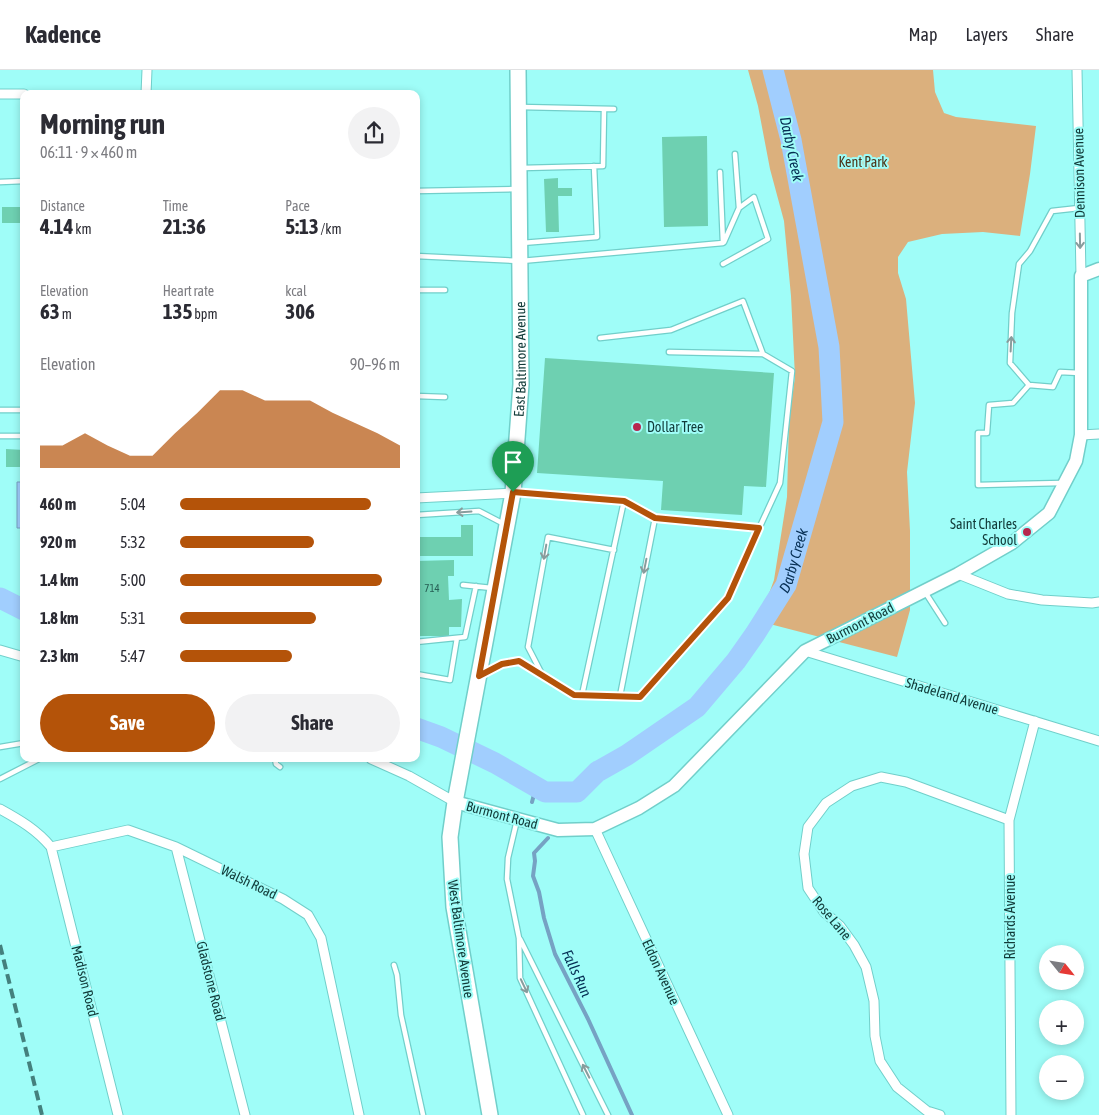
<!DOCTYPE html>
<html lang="en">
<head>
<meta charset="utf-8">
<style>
  body { margin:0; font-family:"Asap Condensed",sans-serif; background:#f2f2f3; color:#2b2b33; height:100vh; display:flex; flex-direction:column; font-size:19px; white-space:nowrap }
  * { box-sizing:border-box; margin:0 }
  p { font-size:16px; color:#7c7c81 }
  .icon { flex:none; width:28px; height:28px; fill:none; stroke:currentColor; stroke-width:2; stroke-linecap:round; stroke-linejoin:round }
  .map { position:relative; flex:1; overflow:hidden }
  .details { position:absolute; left:20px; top:20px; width:400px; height:672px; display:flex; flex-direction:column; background:#fff; border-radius:10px; box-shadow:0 2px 8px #0003 }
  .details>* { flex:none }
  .needle { width:32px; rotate:120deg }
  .controls { position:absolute; left:1039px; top:875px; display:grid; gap:10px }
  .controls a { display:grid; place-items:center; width:45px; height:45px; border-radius:50%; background:#fff; box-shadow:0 2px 8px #0003; font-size:25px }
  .pin { position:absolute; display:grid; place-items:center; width:42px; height:42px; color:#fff; margin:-51px -21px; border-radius:50% 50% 50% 0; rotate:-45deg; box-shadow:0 0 5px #0007 }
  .pin .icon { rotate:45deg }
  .round { display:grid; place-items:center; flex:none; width:52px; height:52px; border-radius:26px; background:#f2f2f3 }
  .overview { display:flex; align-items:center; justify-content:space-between; height:85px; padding:0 20px }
  h1 { font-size:28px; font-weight:700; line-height:38px }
  .stats { display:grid; grid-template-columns:repeat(3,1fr); gap:8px; height:85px; padding:5px 20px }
  .stats div { display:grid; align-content:center }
  .stats b { font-size:21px; font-weight:700 }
  .stats small { font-size:14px; font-weight:400 }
  .stats p { font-size:14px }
  .chart { height:140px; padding:10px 20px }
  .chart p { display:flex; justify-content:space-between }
  .chart svg { width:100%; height:90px; margin-top:5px; fill:#b45309; opacity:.7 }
  .primary-button { display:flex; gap:10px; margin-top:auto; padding:10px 20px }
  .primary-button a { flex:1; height:58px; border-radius:30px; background:#b45309; color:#fff; font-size:20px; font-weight:700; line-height:58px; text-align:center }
  .primary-button a+a { background:#f2f2f3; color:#2b2b33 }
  ul { padding:0 20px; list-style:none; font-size:16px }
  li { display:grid; grid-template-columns:80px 60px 1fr; align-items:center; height:38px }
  li i { height:12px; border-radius:6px; background:#b45309 }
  header { display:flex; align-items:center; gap:30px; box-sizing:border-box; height:70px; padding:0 25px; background:#fff; border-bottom:1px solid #e1e1e2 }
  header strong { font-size:24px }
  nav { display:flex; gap:28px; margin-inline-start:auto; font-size:18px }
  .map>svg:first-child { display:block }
  .green { fill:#dbb07d }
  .water { fill:#a1cefe; stroke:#76a2c3 }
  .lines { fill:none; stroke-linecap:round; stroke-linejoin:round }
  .stream { stroke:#76a2c3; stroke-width:4 }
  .river { stroke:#a1cefe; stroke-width:21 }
  .building { fill:#6ed0b1 }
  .lane-casing { stroke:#71cfca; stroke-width:7 }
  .street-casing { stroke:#71cfca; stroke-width:11 }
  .secondary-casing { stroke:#71cfca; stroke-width:15 }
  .primary-casing { stroke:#71cfca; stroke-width:18 }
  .lane { stroke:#fff; stroke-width:4.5 }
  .street { stroke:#fff; stroke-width:9 }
  .secondary { stroke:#fff; stroke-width:12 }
  .primary { stroke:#fff; stroke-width:15 }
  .rail { stroke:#44807d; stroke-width:4; stroke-dasharray:10 5; stroke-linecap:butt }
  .oneway { stroke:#889c9c }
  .route-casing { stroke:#fff; stroke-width:10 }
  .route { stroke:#b45309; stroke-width:6 }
  .poi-dot { fill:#b7264e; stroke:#9ffdf8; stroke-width:2 }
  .labels { text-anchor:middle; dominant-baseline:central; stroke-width:4; stroke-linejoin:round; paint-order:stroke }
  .number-label { font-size:11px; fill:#286056 }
  .park-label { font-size:14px; fill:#4d3619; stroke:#9ffdf8 }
  .street-label { font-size:14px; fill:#113a38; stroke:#9ffdf8 }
  .poi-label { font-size:14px; fill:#113a38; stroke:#9ffdf8; text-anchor:start }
  .water-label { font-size:15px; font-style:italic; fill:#052e53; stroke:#9ffdf8 }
</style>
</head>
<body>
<header>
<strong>Kadence</strong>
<nav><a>Map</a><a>Layers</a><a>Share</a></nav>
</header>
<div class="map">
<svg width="1099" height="1045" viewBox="0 0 1099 1045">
  <rect width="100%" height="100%" fill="#9ffdf8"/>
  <!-- green -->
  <path class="green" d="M748,0H933L935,22L944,43L956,47L1036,56L1030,104L1020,166L983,162L942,164L908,172L898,187V203L906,229L915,333L907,402L910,461V540L897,587L758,551L763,540L774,510L787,427L789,349L795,307L791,226L784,151L770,99L758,36Z"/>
  <!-- water -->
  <path class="water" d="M17,412H24V458H17Z"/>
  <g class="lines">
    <!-- stream -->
    <path class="stream" d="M532,732L536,717
      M548,768L534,783L535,791L533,806L539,822L544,848L555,884L588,949L632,1045"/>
    <!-- river -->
    <g class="river">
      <path d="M0,528L24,540"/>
      <path id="s1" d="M416,658L441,667L495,693L545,722H577L598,701L597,702L627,685L697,637L736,591L755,564L786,515L833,352L829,277L791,70L773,0"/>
    </g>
  </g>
  <!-- building -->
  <path class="building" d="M707,66L708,156L664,157L662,67Z
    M558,108V118H572V126H558L559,162H546L544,109Z
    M2,137H24V153H2Z
    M545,288L774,303L766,417L744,416L742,445L661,440L663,411L537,403Z
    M6,379L24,380V397H6Z
    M461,455H473V486H416V467H461Z
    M454,490V506H448L449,530L462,529L461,557H449V566H416V491Z"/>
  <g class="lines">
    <defs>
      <path id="lane" d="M520,37L614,39
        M522,98L603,96L604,39
        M0,112L24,111
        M416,121L517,119
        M1079,138L1052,141L1030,181L1019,194L1012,243L1010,293L1029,315L1053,317L1060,302L1080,303
        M724,172L739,138L735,84
        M522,173L597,167L594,96
        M416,186L521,191L723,173L720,102
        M723,194L768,169L754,127L739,138
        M416,220H445
        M669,282L763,284
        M1029,315L1013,333L989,335L987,363H978V415L1062,413
        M416,326L445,327
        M0,340H24
        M0,366H24
        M515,423L624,431
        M416,445L479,441L504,454
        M463,515L492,518
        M925,522L945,553
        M416,572L465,567L476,516
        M416,604L450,610L457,568
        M483,604L502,595L519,591L574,625L640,627L727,528L780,413L792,301L763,284L743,231L671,260L600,268
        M542,604L528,577L548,467L614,480
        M582,625L624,431L655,448L759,458
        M620,626L655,448
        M0,677L24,673
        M275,689L276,694L280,697
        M0,709L39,689
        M517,750L508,788L507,809L519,868L520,908L583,1045
        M520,869L608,1045
        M394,895L397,905L401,945L423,1045"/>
      <path id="street" d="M1077,0L1081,206
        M0,24H24
        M146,24L147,0
        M1081,365L1099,364
        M416,428L513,423
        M958,504L1008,524L1042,530L1092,533L1099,532
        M0,580L24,587
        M805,581L1099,671
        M371,689L409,706L455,732
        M0,739C20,750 37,760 51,777L128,760L176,777L283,829L308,845L321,868L359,1045
        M595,759L728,1045
        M51,777L118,1045
        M176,777L245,1045
        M940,1045L927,1041L897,1017L880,991L875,966L874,931L866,897L854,875L840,856L824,842L808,818L804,784L808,757L826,733L852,716L881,707L906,712L1009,750
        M1011,1045L1009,750L1035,651"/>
      <path id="secondary" d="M455,732L558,760L595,759L639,738L674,716L805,581L958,504L1012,473L1049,443L1076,391L1081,365V206L1099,199"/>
      <g id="primary">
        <path id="s2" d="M490,1045L454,837L450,767L455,732L513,423L521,314L518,0"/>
      </g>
    </defs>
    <!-- lane casing -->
    <use href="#lane" class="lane-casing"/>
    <!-- street casing -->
    <use href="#street" class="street-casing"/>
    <!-- secondary casing -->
    <use href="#secondary" class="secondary-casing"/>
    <!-- primary casing -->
    <use href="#primary" class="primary-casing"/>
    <!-- lane -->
    <use href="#lane" class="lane"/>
    <!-- street -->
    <use href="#street" class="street"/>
    <!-- secondary -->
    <use href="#secondary" class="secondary"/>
    <!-- primary -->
    <use href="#primary" class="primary"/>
    <!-- rail -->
    <path class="rail" d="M0,875L42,1045"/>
  </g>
  <!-- one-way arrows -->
  <defs><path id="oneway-shaft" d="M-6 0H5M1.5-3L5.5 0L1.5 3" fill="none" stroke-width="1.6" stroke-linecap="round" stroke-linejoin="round" transform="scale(1.25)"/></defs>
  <g class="oneway">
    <use href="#oneway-shaft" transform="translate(1080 171) rotate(89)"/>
    <use href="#oneway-shaft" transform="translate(1011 274) rotate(-87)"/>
    <use href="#oneway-shaft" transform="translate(464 442) rotate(176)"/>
    <use href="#oneway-shaft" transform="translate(545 482) rotate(100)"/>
    <use href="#oneway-shaft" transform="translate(645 496) rotate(101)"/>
    <use href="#oneway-shaft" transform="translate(524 916) rotate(65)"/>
    <use href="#oneway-shaft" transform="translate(586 1001) rotate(-117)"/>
  </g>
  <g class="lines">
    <defs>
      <path id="route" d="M513,422L624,431L655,448L759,458L728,528L640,627L574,625L519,591L502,594L479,606Z"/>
    </defs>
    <!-- route casing -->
    <use href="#route" class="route-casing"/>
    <!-- route -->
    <use href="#route" class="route"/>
  </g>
  <!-- markers -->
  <g class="poi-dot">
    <circle cx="637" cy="357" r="5"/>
    <circle cx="1027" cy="462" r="5"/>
  </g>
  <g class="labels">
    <!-- number labels -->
    <g class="number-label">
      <text x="432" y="518">714</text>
    </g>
    <!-- park labels -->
    <g class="park-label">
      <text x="863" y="92">Kent Park</text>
    </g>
    <!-- street labels -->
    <g class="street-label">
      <text transform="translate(1079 103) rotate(-91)">Dennison Avenue</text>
      <text stroke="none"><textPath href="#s2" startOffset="765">East Baltimore Avenue</textPath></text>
      <text transform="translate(860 553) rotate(-27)">Burmont Road</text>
      <text transform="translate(952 626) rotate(17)">Shadeland Avenue</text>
      <text transform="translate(502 745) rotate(15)">Burmont Road</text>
      <text transform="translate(249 812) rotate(26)">Walsh Road</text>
      <text transform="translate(1010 847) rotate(-90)">Richards Avenue</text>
      <text transform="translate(832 848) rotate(50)">Rose Lane</text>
      <text transform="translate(461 869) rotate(82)">West Baltimore Avenue</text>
      <text transform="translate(661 902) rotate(65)">Eldon Avenue</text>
      <text transform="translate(85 911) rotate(76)">Madison Road</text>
      <text transform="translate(211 911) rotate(76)">Gladstone Road</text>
    </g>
    <!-- poi labels -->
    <g class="poi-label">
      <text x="647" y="357">Dollar Tree</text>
      <text x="1017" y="454" text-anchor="end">Saint Charles<tspan x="1017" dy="16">School</tspan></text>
    </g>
    <!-- water labels -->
    <g class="water-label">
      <text transform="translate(792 79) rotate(78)">Darby Creek</text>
      <text stroke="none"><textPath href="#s1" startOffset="504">Darby Creek</textPath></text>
      <text transform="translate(577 903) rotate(65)">Falls Run</text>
    </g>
  </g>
</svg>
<div class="controls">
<a><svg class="needle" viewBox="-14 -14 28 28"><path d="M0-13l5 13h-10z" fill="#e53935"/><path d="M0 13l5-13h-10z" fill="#7c7c81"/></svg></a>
<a>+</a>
<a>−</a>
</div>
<div class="pin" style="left:513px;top:422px;background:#1e9e55"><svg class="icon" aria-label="arrive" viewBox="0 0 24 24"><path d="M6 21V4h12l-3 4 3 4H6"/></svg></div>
<section class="details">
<div class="overview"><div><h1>Morning run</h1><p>06:11 · 9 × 460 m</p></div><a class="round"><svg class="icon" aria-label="share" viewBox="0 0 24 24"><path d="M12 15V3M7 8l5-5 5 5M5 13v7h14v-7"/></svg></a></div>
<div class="stats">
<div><p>Distance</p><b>4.14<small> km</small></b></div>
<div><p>Time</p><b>21:36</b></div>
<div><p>Pace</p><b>5:13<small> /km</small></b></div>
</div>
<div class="stats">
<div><p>Elevation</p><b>63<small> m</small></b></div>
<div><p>Heart rate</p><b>135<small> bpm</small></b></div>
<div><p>kcal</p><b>306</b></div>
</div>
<div class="chart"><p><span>Elevation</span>90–96 m</p>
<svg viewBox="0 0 160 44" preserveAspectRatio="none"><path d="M0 44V33L10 33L20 27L30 33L40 38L50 38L60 27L70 17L80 6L90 6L100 11L110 11L120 11L130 17L140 22L150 27L160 33V44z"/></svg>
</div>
<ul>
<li><b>460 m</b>5:04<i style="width:87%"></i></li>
<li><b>920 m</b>5:32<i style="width:61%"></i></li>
<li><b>1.4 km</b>5:00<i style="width:92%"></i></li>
<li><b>1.8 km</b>5:31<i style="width:62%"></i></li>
<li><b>2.3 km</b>5:47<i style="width:51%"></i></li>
</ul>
<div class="primary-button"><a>Save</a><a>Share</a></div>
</section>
</div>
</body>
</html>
